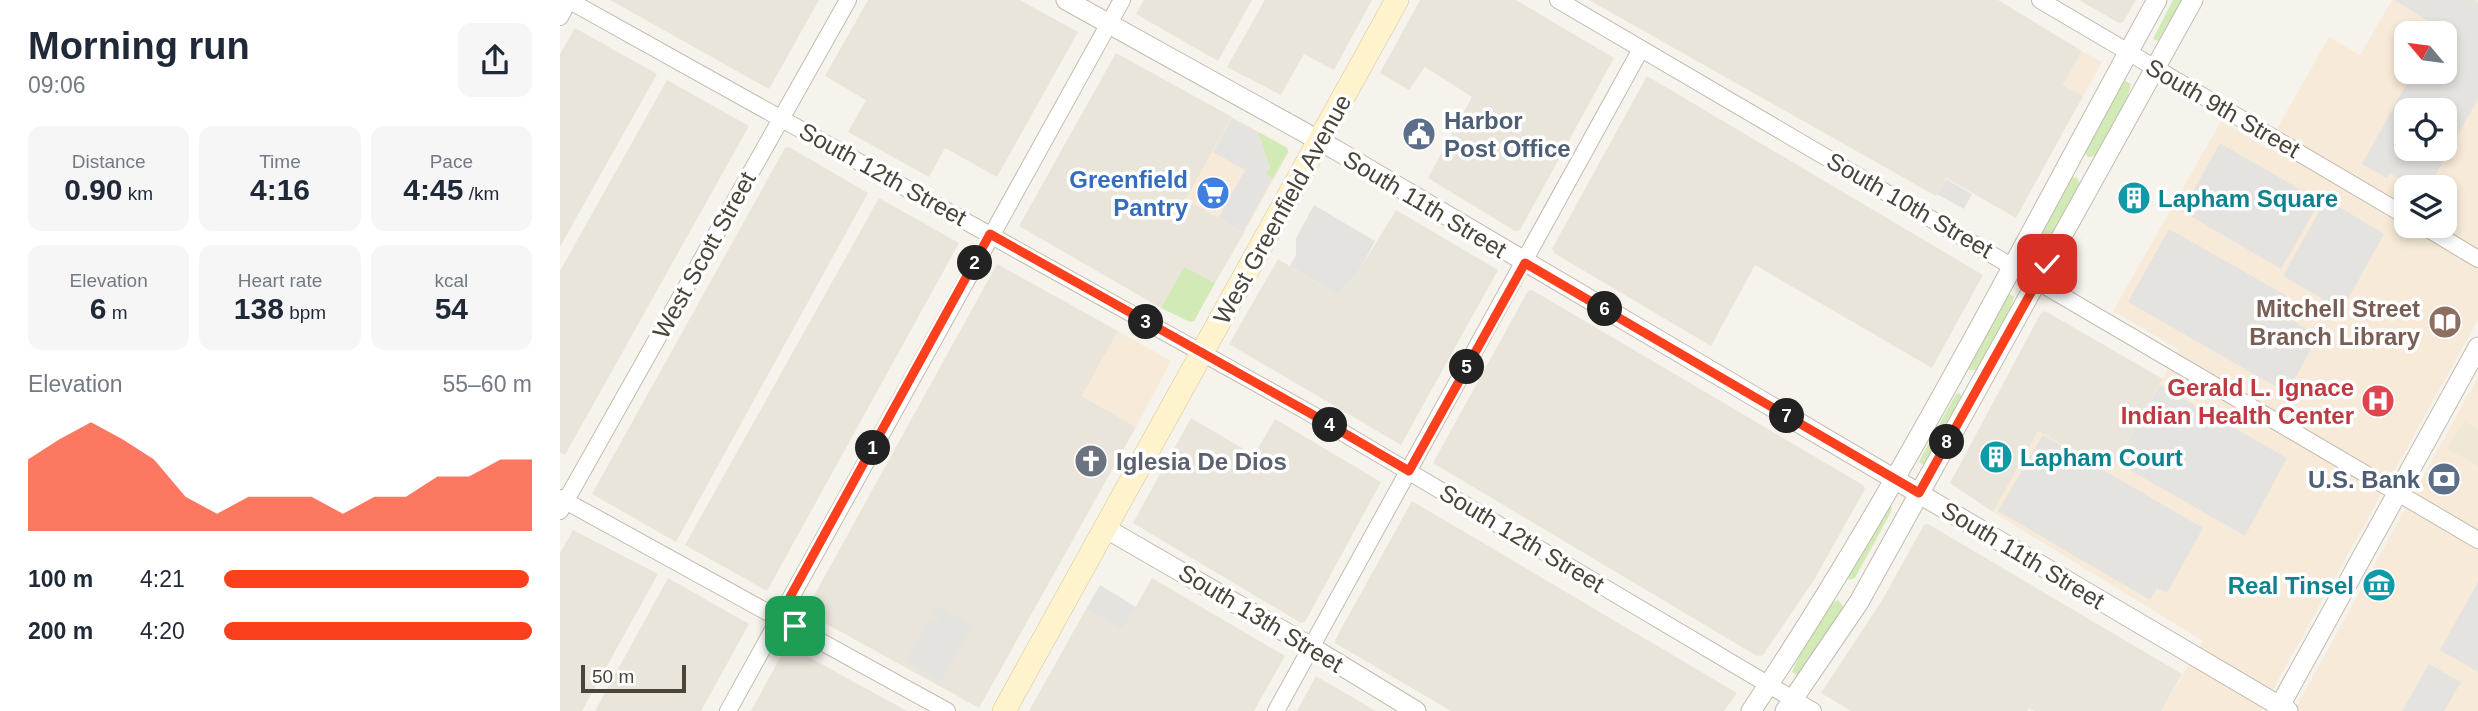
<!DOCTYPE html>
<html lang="en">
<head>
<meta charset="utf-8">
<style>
  body { margin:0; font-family:Arial,sans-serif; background:#f6f6f7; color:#1f2937; height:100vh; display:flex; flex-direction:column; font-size:26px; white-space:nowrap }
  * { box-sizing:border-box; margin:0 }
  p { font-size:23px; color:#747a83 }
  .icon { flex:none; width:38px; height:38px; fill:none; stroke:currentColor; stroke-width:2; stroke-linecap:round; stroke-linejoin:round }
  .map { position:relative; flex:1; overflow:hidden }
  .details { display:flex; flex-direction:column; background:#fff; width:560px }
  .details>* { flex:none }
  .needle { width:46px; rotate:299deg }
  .buttons { position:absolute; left:1834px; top:21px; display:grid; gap:14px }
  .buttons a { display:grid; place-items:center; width:63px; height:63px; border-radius:14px; background:#fff; box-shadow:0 4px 10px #0003; font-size:35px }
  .scale { position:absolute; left:21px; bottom:18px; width:105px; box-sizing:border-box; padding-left:7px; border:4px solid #4b4439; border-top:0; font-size:19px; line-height:24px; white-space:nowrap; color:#4b4439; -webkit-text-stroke:5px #fff; paint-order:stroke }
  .pin { position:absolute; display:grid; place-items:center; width:60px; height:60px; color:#fff; margin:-30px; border-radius:14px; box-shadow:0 4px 10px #0006 }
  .km { position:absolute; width:35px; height:35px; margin:-18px; border-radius:50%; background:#222; color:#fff; font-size:19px; line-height:35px; text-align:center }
  .round { display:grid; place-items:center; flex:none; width:74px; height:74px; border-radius:14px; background:#f6f6f7 }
  .headline { display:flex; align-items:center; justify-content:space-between; height:119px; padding:0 28px }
  h1 { font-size:38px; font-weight:700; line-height:52px }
  .metrics { display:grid; grid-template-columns:repeat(3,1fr); gap:10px; height:119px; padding:7px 28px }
  .metrics div { display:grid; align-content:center; border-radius:14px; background:#f6f6f7; text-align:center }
  .metrics b { font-size:30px; font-weight:700 }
  .metrics small { font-size:19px; font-weight:400 }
  .metrics p { font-size:19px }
  .chart { height:196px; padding:14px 28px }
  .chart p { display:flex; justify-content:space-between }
  .chart svg { width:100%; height:126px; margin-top:7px; fill:#fc3f1d; opacity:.7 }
  ul { padding:0 28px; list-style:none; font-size:23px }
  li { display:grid; grid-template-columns:112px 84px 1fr; align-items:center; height:52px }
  li i { height:18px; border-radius:9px; background:#fc3f1d }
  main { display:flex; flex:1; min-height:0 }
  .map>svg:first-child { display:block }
  .residential { fill:#eae5da }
  .commercial { fill:#f7ead8; fill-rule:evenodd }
  .education { fill:#efe8d6 }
  .green { fill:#d2eab5 }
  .parking { fill:#e5e3e0; fill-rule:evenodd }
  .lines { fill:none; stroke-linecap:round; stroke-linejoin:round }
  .minor-casing { stroke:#c2bbae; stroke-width:18 }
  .tertiary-casing { stroke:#c2bbae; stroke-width:21 }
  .secondary-casing { stroke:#d6c79b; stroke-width:24 }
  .minor { stroke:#fff; stroke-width:16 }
  .tertiary { stroke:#fff; stroke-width:19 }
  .secondary { stroke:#fff3cd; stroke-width:23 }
  .route-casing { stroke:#fff; stroke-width:14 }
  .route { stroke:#fc3f1d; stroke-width:9 }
  .labels { text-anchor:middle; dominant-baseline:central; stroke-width:7; stroke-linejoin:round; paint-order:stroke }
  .street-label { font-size:24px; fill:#4b4439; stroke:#fff }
  .service-label { font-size:24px; font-weight:bold; fill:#4e5e75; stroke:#fff; text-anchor:start }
  .shop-label { font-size:24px; font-weight:bold; fill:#366cbe; stroke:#fff; text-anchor:end }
  .culture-label { font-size:24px; font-weight:bold; fill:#0d838f; stroke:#fff; text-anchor:start }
  .education-label { font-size:24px; font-weight:bold; fill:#785e54; stroke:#fff; text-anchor:end }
  .health-label { font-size:24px; font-weight:bold; fill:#be3a42; stroke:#fff; text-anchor:end }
  .worship-label { font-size:24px; font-weight:bold; fill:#5b616d; stroke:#fff; text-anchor:start }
</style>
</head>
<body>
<main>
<section class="details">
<div class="headline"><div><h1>Morning run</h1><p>09:06</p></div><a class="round"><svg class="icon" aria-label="share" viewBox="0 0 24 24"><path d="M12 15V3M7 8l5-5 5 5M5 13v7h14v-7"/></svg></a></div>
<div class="metrics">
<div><p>Distance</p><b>0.90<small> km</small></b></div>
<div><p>Time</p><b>4:16</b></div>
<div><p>Pace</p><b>4:45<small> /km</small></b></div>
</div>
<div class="metrics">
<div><p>Elevation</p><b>6<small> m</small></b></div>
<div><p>Heart rate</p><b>138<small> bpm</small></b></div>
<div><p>kcal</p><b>54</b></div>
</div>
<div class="chart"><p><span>Elevation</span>55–60 m</p>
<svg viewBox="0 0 160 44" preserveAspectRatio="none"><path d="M0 44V19L10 12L20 6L30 12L40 19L50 32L60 38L70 32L80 32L90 32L100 38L110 32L120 32L130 25L140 25L150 19L160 19V44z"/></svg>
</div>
<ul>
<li><b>100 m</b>4:21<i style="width:99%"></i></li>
<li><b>200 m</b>4:20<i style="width:100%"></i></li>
</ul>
</section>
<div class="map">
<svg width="1918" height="711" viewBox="0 0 1918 711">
  <rect width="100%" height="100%" fill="#f6f3ec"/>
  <!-- residential -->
  <path class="residential" d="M50,0H259L209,89Z
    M308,0H460L518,32L437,177L385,148L369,177L288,132L306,100L265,76Z
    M584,0H692L658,61L576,14Z
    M705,0H812L774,70L744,54L721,95L667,67Z
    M860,0H956L1054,58L960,230L955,231L868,178L912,97L865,67L849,90L820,73Z
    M1029,0H1438L1522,51L1503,85L1523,96L1456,218L1386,178L1376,196Z
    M1519,0H1576L1563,22L1559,23Z
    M15,28L97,74L0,247V54Z
    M556,53L672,117L626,199L684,233L655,283L624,267L601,308L459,226Z
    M1087,76L1423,275L1372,368L1195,265L1151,346L994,253L992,249Z
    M107,80L189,126L5,455L0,452V271Z
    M229,147L308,193L116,542L32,494L225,148Z
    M319,198L399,243L207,591L125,545Z
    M836,210L938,270L841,445L669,344L718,259L778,295L800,269Z
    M437,264L558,331L522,396L576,427L419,708L245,612Z
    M972,290L1303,485L1305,489L1254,580L1203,655L1197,656L873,463L968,291Z
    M1485,311L1603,379L1551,472L1478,432L1433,512L1390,483L1481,313Z
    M631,418L694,455L715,419L821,482L745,622L741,623L573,523Z
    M852,501L1177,693L1164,711H891L775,643V640Z
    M1368,524L1622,674L1601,711H1474L1469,708L1467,711H1291L1261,693L1321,602L1364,525Z
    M13,530L98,574L22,711H0V553Z
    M108,578L189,624L141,711H35Z
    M592,578L725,656L694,711H469L526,609L562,631Z
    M227,645L347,711H191Z
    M756,676L816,711H737Z"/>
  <!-- commercial -->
  <path class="commercial" d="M1832,0H1918V320L1701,711H1601L1643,641L1433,512L1478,431L1550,472L1619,350L1553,311L1661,121L1706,148L1769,37L1800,55ZM1846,33H1885V72H1846ZM1846,110H1885V149H1846ZM1846,187H1885V226H1846Z
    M1522,51L1542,62L1523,96L1503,85Z
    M672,117L727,147L729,152L684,233L626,199Z
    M558,331L611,361L576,427L522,396Z
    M1918,377V711H1734Z"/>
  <!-- education -->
  <path class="education" d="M1904,421L1918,429V466L1888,449Z"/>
  <!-- green -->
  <path class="green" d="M1613,0H1622L1598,41L1593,39Z
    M1565,81L1571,84L1567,99L1536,156L1528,157L1523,151L1560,86Z
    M698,132L727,148L728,152L713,178L705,174L710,168Z
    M1516,177L1520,183L1518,187L1487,244L1477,253L1472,249L1509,178Z
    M624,267L655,283L634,321L630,322L601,308Z
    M1448,293L1454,297L1450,311L1420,366L1416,370H1409L1406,365Z
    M1400,393L1402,399L1364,465L1359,462L1363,454L1396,394Z
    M1328,505L1332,507L1331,512L1295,578L1289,580L1288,575Z
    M1278,600L1284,607L1283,611L1243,670L1237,675L1232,672C1240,656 1261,605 1278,600Z"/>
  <!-- parking -->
  <path class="parking" d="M1834,0H1914L1918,3V99L1869,187H1856L1830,173L1827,178L1802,164L1853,72H1885V33H1873L1876,26ZM1846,110H1885V149H1846Z
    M672,118L698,132L710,168L705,174L713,178L683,232L658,218L685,170L653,152Z
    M1660,143L1760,201L1721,269L1622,211Z
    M1386,179L1412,194L1404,209L1377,194Z
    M1766,199L1824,234L1782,310L1723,276Z
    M754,205L815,241L800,269L778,295L730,266L736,255V238Z
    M1609,229L1727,296L1719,312L1758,336L1727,393L1568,302Z
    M1600,385L1727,458L1685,536L1556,462Z
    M1483,435L1643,528L1607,593L1597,588L1590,600L1438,511Z
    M1918,582V672L1880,650Z
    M540,585L576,607L562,631L526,609Z
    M376,605L413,625L381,682L346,660L369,619L379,621L378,618L371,614Z
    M1869,664L1901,682L1884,711H1842Z"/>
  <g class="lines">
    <defs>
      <path id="minor" d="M8,0L748,412L1253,711
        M998,0L1918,540
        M1480,0L1846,216
        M0,17L9,0
        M1863,226L1918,259
        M0,498L387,711
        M0,511L288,0
        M168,711L562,0
        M716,711L1081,49"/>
      <path id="tertiary" d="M506,0L776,150L1728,711
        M545,528L751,647L856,711
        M1191,711C1343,485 1465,239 1597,0
        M1225,711L1299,602L1633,0
        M1717,711L1918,347"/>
      <path id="secondary" d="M444,711L837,0"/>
    </defs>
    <!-- minor casing -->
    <use href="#minor" class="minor-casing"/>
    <!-- tertiary casing -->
    <use href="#tertiary" class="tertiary-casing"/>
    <!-- secondary casing -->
    <use href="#secondary" class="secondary-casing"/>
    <!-- minor -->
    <use href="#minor" class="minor"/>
    <!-- tertiary -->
    <use href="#tertiary" class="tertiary"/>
    <!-- secondary -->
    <use href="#secondary" class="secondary"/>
  </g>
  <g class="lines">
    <defs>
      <path id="route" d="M235,626L219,617L430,234L748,412L849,471L965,263L1359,493L1487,264"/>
    </defs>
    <!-- route casing -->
    <use href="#route" class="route-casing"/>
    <!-- route -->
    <use href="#route" class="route"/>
  </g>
  <!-- icons -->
  <defs>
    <symbol id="civic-disc" viewBox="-11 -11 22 22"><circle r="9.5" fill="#5c6f8a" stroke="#fff"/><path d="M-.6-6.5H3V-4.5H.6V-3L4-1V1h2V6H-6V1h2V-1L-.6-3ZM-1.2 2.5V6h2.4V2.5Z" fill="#fff"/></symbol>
    <symbol id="supermarket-disc" viewBox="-11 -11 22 22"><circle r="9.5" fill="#3f7fe0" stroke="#fff"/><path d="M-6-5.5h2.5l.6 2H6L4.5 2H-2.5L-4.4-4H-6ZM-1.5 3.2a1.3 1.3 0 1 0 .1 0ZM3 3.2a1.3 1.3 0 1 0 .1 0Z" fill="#fff"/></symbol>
    <symbol id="building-disc" viewBox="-11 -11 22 22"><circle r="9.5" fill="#0f9aa8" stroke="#fff"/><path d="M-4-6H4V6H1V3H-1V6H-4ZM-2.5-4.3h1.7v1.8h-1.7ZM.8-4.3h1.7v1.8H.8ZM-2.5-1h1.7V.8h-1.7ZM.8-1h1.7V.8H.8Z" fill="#fff"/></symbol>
    <symbol id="library-disc" viewBox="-11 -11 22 22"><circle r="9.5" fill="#8d6e63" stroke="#fff"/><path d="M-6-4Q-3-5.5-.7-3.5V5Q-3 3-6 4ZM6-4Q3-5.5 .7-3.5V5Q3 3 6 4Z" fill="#fff"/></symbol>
    <symbol id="hospital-disc" viewBox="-11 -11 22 22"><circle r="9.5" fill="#e0444e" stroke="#fff"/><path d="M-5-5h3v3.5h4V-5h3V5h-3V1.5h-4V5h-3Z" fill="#fff"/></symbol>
    <symbol id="church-disc" viewBox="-11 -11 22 22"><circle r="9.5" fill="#6b7280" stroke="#fff"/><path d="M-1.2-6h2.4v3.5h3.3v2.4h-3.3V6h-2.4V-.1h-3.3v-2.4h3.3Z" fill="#fff"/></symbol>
    <symbol id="bank-disc" viewBox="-11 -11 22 22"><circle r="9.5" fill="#5c6f8a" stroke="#fff"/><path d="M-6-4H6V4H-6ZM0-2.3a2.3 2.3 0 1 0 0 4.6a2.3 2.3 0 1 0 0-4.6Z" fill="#fff"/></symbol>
    <symbol id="museum-disc" viewBox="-11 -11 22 22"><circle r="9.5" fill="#0f9aa8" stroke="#fff"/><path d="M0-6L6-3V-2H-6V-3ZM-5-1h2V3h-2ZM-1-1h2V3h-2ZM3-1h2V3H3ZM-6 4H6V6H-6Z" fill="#fff"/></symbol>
  </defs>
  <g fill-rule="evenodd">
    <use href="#civic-disc" x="840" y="115" width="38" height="38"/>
    <use href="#supermarket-disc" x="634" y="174" width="38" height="38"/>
    <use href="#building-disc" x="1555" y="179" width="38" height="38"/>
    <use href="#library-disc" x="1866" y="303" width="38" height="38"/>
    <use href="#hospital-disc" x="1799" y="382" width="38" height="38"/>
    <use href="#building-disc" x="1417" y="438" width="38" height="38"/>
    <use href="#church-disc" x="512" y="442" width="38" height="38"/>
    <use href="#bank-disc" x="1865" y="460" width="38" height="38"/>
    <use href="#museum-disc" x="1800" y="566" width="38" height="38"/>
  </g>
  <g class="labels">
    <!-- street labels -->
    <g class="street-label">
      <text transform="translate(1663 108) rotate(30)">South 9th Street</text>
      <text transform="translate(323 174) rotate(29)">South 12th Street</text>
      <text transform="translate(865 204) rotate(31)">South 11th Street</text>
      <text transform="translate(1350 205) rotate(30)">South 10th Street</text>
      <text transform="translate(722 209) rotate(-61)">West Greenfield Avenue</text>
      <text transform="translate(144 255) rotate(-61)">West Scott Street</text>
      <text transform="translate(962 538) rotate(31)">South 12th Street</text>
      <text transform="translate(1463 555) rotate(31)">South 11th Street</text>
      <text transform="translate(701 618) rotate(31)">South 13th Street</text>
    </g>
    <!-- service labels -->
    <g class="service-label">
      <text x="884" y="120">Harbor<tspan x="884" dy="28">Post Office</tspan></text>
      <text x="1860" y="479" text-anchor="end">U.S. Bank</text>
    </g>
    <!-- shop labels -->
    <g class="shop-label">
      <text x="628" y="179">Greenfield<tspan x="628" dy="28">Pantry</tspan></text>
    </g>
    <!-- culture labels -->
    <g class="culture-label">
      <text x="1598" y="198">Lapham Square</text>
      <text x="1460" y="457">Lapham Court</text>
      <text x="1794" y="585" text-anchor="end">Real Tinsel</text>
    </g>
    <!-- education labels -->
    <g class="education-label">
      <text x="1860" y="308">Mitchell Street<tspan x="1860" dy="28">Branch Library</tspan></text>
    </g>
    <!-- health labels -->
    <g class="health-label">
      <text x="1794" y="387">Gerald L. Ignace<tspan x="1794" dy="28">Indian Health Center</tspan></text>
    </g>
    <!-- worship labels -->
    <g class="worship-label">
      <text x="556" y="461">Iglesia De Dios</text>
    </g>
  </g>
</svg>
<div class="buttons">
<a><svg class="needle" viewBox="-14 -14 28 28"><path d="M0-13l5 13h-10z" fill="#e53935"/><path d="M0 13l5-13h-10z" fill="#747a83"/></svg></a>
<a><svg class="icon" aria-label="locate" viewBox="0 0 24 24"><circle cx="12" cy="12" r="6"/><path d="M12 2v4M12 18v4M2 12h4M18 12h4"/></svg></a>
<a><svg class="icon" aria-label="layers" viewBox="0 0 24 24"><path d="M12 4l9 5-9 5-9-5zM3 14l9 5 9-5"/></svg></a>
</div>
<div class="scale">50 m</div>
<div class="pin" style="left:235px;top:626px;background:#1e9e55"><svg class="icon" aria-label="arrive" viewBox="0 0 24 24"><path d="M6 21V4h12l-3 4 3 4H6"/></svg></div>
<div class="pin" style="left:1487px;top:264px;background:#d93025"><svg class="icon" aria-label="check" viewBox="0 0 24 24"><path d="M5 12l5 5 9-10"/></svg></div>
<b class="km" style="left:313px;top:448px">1</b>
<b class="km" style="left:415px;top:263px">2</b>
<b class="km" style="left:586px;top:322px">3</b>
<b class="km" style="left:770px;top:425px">4</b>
<b class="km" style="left:907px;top:367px">5</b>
<b class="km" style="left:1045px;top:309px">6</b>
<b class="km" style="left:1227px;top:416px">7</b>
<b class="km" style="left:1387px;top:442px">8</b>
</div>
</main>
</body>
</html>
